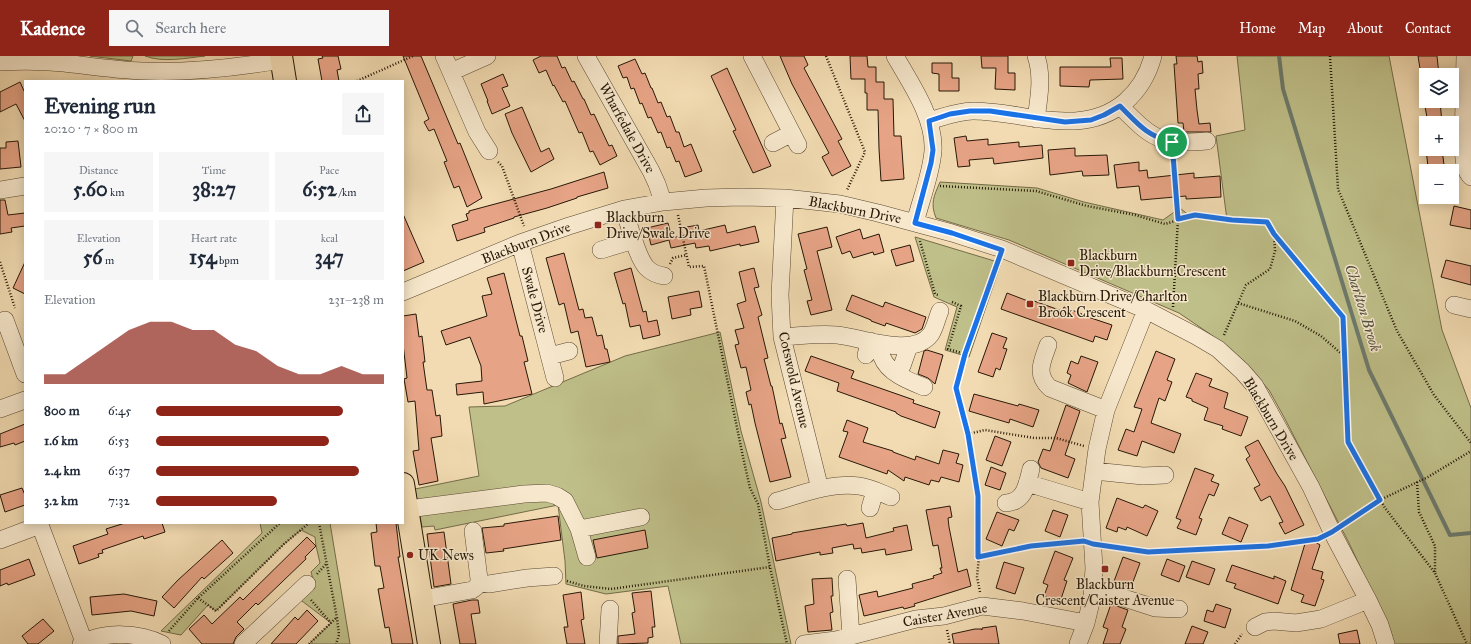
<!DOCTYPE html>
<html lang="en">
<head>
<meta charset="utf-8">
<style>
  body { margin:0; font-family:"IM FELL Great Primer",serif; background:#f6f6f7; color:#1f2937; height:100vh; display:flex; flex-direction:column; font-size:15px; white-space:nowrap }
  * { box-sizing:border-box; margin:0 }
  p { font-size:13px; color:#747a83 }
  .icon { flex:none; width:22px; height:22px; fill:none; stroke:currentColor; stroke-width:2; stroke-linecap:round; stroke-linejoin:round }
  .map { position:relative; flex:1; overflow:hidden }
  .sheet { position:absolute; left:24px; top:24px; width:380px; height:444px; display:flex; flex-direction:column; background:#fff; border-radius:0px; box-shadow:0 2px 10px #0003 }
  .sheet>* { flex:none }
  .controls { position:absolute; left:1419px; top:12px; display:grid; gap:8px }
  .controls a { display:grid; place-items:center; width:40px; height:40px; border-radius:0px; background:#fff; box-shadow:0 2px 10px #0003; font-size:20px }
  .pin { position:absolute; display:grid; place-items:center; width:34px; height:34px; color:#fff; margin:-17px; border:2px solid #fff; border-radius:50%; box-shadow:0 1px 4px #0007 }
  .round { display:grid; place-items:center; flex:none; width:42px; height:42px; border-radius:0px; background:#f6f6f7 }
  .summary { display:flex; align-items:center; justify-content:space-between; height:68px; padding:0 20px }
  h1 { font-size:22px; font-weight:800; line-height:30px }
  .metrics { display:grid; grid-template-columns:repeat(3,1fr); gap:6px; height:68px; padding:4px 20px }
  .metrics div { display:grid; align-content:center; border-radius:0px; background:#f6f6f7; text-align:center }
  .metrics b { font-size:20px; font-weight:800 }
  .metrics small { font-size:11px; font-weight:400 }
  .metrics p { font-size:11px }
  .chart { height:112px; padding:8px 20px }
  .chart p { display:flex; justify-content:space-between }
  .chart svg { width:100%; height:72px; margin-top:4px; fill:#8f2418; opacity:.7 }
  ul { padding:0 20px; list-style:none; font-size:13px }
  li { display:grid; grid-template-columns:64px 48px 1fr; align-items:center; height:30px }
  li i { height:10px; border-radius:5px; background:#8f2418 }
  header { display:flex; align-items:center; gap:24px; box-sizing:border-box; height:56px; padding:0 20px; background:#8f2418; color:#fff }
  header strong { font-size:19px }
  nav { display:flex; gap:22px; margin-inline-start:auto; font-size:14px }
  .search { width:280px; height:36px; background:#f6f6f7; display:flex; align-items:center; gap:10px; box-sizing:border-box; padding:0 14px; border-radius:0px; color:#747a83; font-size:15px }
  .map>svg:first-child { display:block }
  .green { fill:#bfbf89; stroke:#736c48 }
  .lines { fill:none; stroke-linecap:round; stroke-linejoin:round }
  .stream { stroke:#6d7a6c; stroke-width:4 }
  .building { fill:#e6a385; stroke:#271807 }
  .minor-casing { stroke:#5a4932; stroke-width:18 }
  .major-casing { stroke:#271807; stroke-width:24 }
  .path { stroke:#271807; stroke-width:2.5; stroke-dasharray:1 2; stroke-linecap:butt }
  .minor { stroke:#f7e8cd; stroke-width:17 }
  .major { stroke:#f2dbb2; stroke-width:22 }
  .route-casing { stroke:#fff; stroke-width:8 }
  .route { stroke:#1a73e8; stroke-width:5 }
  .poi-dot { fill:#8f2418; stroke:#f7e8cd; stroke-width:1.5 }
  .labels { text-anchor:middle; dominant-baseline:central; stroke-width:3; stroke-linejoin:round; paint-order:stroke }
  .street-label { font-size:14px; fill:#271807; stroke:#f7e8cd }
  .poi-label { font-size:14px; fill:#271807; stroke:#f7e8cd; text-anchor:start }
  .water-label { font-size:15px; font-style:italic; fill:#505142; stroke:#f7e8cd }
</style>
</head>
<body>
<header>
<strong>Kadence</strong>
<div class="search"><svg class="icon" aria-label="search" viewBox="0 0 24 24"><circle cx="10" cy="10" r="6"/><path d="M15 15l6 6"/></svg>Search here</div>
<nav><a>Home</a><a>Map</a><a>About</a><a>Contact</a></nav>
</header>
<div class="map">
<svg width="1471" height="588" viewBox="0 0 1471 588">
  <rect width="100%" height="100%" fill="#f2dbb2"/>
  <filter id="stains"><feTurbulence type="fractalNoise" baseFrequency=".005" numOctaves="4"/><feColorMatrix values="0 0 0 0 .2 0 0 0 0 .09 0 0 0 0 .02 0 0 0 .5 -.17"/></filter>
  <radialGradient id="worn" r=".72"><stop offset=".6" stop-color="#630" stop-opacity="0"/><stop offset="1" stop-color="#630" stop-opacity=".3"/></radialGradient>
  <!-- green -->
  <path class="green" d="M90,0H133L131,5Z
    M145,0H205C186,2 163,7 145,0Z
    M1237,0H1389L1442,274L1471,352V588H1394L1391,576L1349,487L1285,363L1269,334L1243,305L1210,278L1179,257L1009,184L936,162C930,147 934,140 940,126L1037,132L1084,146L1163,164L1180,152L1191,161L1227,164L1216,80L1245,74Z
    M915,181L1001,207L969,301L945,294L957,251L934,241Z
    M720,276L741,375L761,446L791,588H681L668,530L606,538L566,528L565,505L558,449L435,474L434,470L422,471L415,433L479,420L469,351L505,350L625,300Z
    M260,467H330L350,588H309L331,567L298,542L314,527L311,516L320,507L316,490L315,481L301,474L284,488L216,555L208,549L181,579L161,575L262,477Z"/>
  <g class="lines">
    <!-- stream -->
    <path class="stream" d="M1279,0L1283,33L1369,314L1450,479L1471,477"/>
  </g>
  <!-- building -->
  <path class="building" d="M322,0H338L341,13L337,14L339,25H322L318,3L323,2Z
    M403,0H421L458,88L460,87L482,142L467,151L459,130L454,132L444,106L447,105L434,73L429,75L424,66L429,63Z
    M541,0H557L562,12L565,11L572,26L574,25L583,43H584L591,59L594,58L609,90L612,89L617,100L600,109L593,95L590,96L582,76L579,77L565,45L563,46L554,29L553,30L546,14L539,17L533,4Z
    M780,0H804L808,9L804,12L842,83L838,85L851,110L832,120L822,101L829,97L792,28Z
    M850,0H867L868,11H876V26H884V43H893L894,80H901L904,123L881,125L879,93L878,54H867V37H865V23H851Z
    M981,0H1008V17H1015V34L995,33L996,12H982Z
    M1176,0H1197L1198,6L1202,5L1203,17L1198,18L1199,33H1195L1197,54L1199,68L1210,67L1211,76H1184L1183,67H1178L1174,8H1177Z
    M1418,0H1437L1439,19H1421Z
    M1110,2H1122L1123,23L1090,24L1089,31L1060,30V11H1111Z
    M635,3L642,18L645,17L651,32H652L658,47L661,46L667,61L670,60L676,76H679L684,91L691,88L702,115L685,121L679,105L676,106L670,91L667,92L661,76L658,77L651,61L648,62L642,47L640,48L634,32L631,33L627,21L623,22L618,10Z
    M932,7H952V22H959V35H939V18L932,17Z
    M727,12L771,110L753,117L733,75L736,74L711,20Z
    M503,18L508,30L502,32L510,50L492,58L487,45H488L481,28Z
    M20,26L25,37V65L16,48L0,56V36Z
    M1424,45H1440L1442,67H1428Z
    M522,51L541,96L549,92L554,103L531,116L512,77L505,58Z
    M966,80L967,85L988,83V89L1019,86V91L1042,89L1043,102L994,108L993,102L969,104L970,110L958,111L954,82Z
    M18,85L21,111L0,113V92H6V86Z
    M1075,92V100L1107,99L1109,119L1083,120L1082,115L1050,119L1048,94Z
    M1426,93H1442L1444,109L1428,111Z
    M1139,106V115L1147,114L1148,122L1194,117V122L1220,120L1221,141L1186,143V140L1141,144L1139,130L1117,132L1114,109Z
    M604,116L608,132L577,141V142L547,152L514,161V162L484,172L485,176L457,185L452,169L468,164L466,158L469,157V155L551,133Z
    M0,144H5L8,159L25,157V170L11,172L12,176L0,178Z
    M1454,150L1471,154V173L1450,169Z
    M403,158L424,206L403,215Z
    M668,167L672,182L689,178L687,171L698,169L699,175L725,169L727,177L755,170L759,186L740,190V188L710,195L709,190L696,192L695,187L671,192L669,184L651,189L647,172Z
    M827,171L832,191L817,195L832,254L811,259L807,245L812,244L804,214L807,213L798,178Z
    M860,173L863,183L879,178L884,196L874,199L873,196L853,202L850,195L842,198L836,181Z
    M910,189L914,205L896,210L891,194Z
    M564,197L579,254L583,253L585,262L592,261L597,280L602,279L605,293H607L610,306L586,311L578,275L571,277L564,247L559,249L546,202Z
    M1446,204L1471,210V229L1441,221Z
    M25,206V238L13,232Z
    M631,212L643,256L646,255L648,266L657,264L660,279L643,283L640,269L630,271L625,247L623,248L614,217Z
    M754,212L759,231L754,232L762,259L758,261L768,302L764,303L771,330H772L780,368L782,367L786,382L781,383L791,421L770,426L755,367L751,348L749,349L746,336L751,334L746,311L741,312L735,289L739,288L735,274L744,272L737,248L746,245L739,216Z
    M504,217L520,280H522L528,305L524,306L532,338L484,348L483,336L457,339L456,328L482,325L481,310L470,281L446,289L441,275L487,260L482,240L492,238L487,222Z
    M699,235L702,251L690,253L691,259L672,263L668,241Z
    M1007,237L1033,247L1034,245L1062,255L1064,251L1082,258V259L1112,269L1107,284L1095,280L1093,286L1001,253Z
    M852,239L883,251L885,246L926,261L922,273L915,277L886,267L885,270L871,265V264L846,254Z
    M416,258L419,281L422,280L425,306H423L427,334H432L436,360L440,359L442,380L431,382L438,425L419,429L413,395L419,394L415,345L408,346L404,323L407,322L403,288V260Z
    M992,277L1007,282L1003,292L1007,293L1000,314L996,312L993,321L978,316Z
    M927,294L943,299L935,328L928,322L918,318L924,295Z
    M1156,295L1175,303L1167,324L1172,326L1165,345L1159,342L1151,367L1181,378L1174,397L1142,385L1137,400L1118,394L1126,373L1134,376L1142,353L1134,351Z
    M811,300L854,315L851,322L914,344L913,347L940,356L935,372L901,360L896,357V356L837,335L839,327L805,315Z
    M1081,300L1098,306L1087,336L1068,327L1071,319L1067,317L1071,305L1078,308Z
    M1196,317L1212,323L1209,330L1228,337L1224,352L1248,361L1241,380L1222,373L1223,370L1204,364L1208,352L1192,345V343L1186,341Z
    M974,338L1018,350L1019,348L1039,354L1033,371L1010,363L1009,367L969,355Z
    M1066,349L1080,355L1065,399L1075,403L1068,422L1041,412L1038,406L1043,393L1050,395Z
    M847,364L868,372L863,386L893,395V396L915,404L916,400L939,408L943,394L959,398L956,407L963,409L959,426L941,421L939,426L931,424L929,429L905,421L904,425L888,414L887,418L839,401L848,376L843,375Z
    M25,368V385L15,389L14,387L0,391V378Z
    M995,380L1011,386L1002,410L986,404Z
    M1258,384L1277,418L1285,430L1304,469L1285,478L1279,467L1283,466L1270,440L1261,445L1254,432L1260,429L1246,403L1250,400L1245,391Z
    M991,411L1006,417L1000,434L985,429Z
    M1195,412L1214,419L1211,425L1219,428L1214,440L1209,438L1199,462L1202,463L1196,479L1177,472L1181,464L1176,462Z
    M22,432L25,439V449L5,456L0,439Z
    M1117,442L1143,452L1145,449L1158,455L1147,480L1127,471L1126,474L1118,471L1117,476L1106,472Z
    M950,450L952,461L948,462L949,471L958,516L967,513L971,530L914,548L915,550L904,553L903,551L864,560L859,539L877,535L878,541L913,532L912,528L934,522L933,520L942,517L940,512H942L938,489L933,490L926,454Z
    M1053,454L1068,459L1060,481L1045,475Z
    M997,456L1019,464L1014,475L1009,473L1002,490L986,483Z
    M558,460L561,484L503,493L504,495L486,497L482,472L504,470V468Z
    M1229,461L1248,469L1241,486L1222,478Z
    M125,467H162L165,476L144,483L143,480L102,494L103,497L98,498L99,501L79,508L73,490L108,478L106,473Z
    M376,467H396L400,501H398L413,588H392L389,571L385,572L378,533L384,532L380,510H375L371,477L377,476Z
    M863,467L866,482L894,475L893,472L907,469L912,494L886,499L885,493L862,497L861,492L854,493L853,488L832,492L833,497L820,499V496L776,505L772,482L792,478V477L846,468L847,470Z
    M645,474L648,492L597,502L593,484Z
    M444,476L451,528L434,531L427,478Z
    M307,481L316,490L305,501L306,503L258,549L256,547L237,566L244,573L236,581L233,588H202L189,573L204,559L212,568L240,541L243,544Z
    M1307,481L1320,489L1312,513L1323,516L1321,523L1324,524L1315,550L1301,546L1304,539L1291,534Z
    M222,484L233,497L204,523L202,521L174,552L162,541L178,524Z
    M1055,495L1073,502L1064,524L1067,525L1060,546L1044,540L1048,529L1043,527Z
    M1123,501L1140,507L1130,534L1113,528Z
    M29,503L35,519L8,529L7,527L0,530V514Z
    M1167,503L1185,510L1179,526L1161,519Z
    M1192,505L1215,513L1209,529L1186,521Z
    M1004,506L1024,512L1015,538L996,532Z
    M1232,509L1274,523V520L1286,525L1278,548L1234,532L1236,528L1226,525Z
    M832,522L833,540H831L833,556L830,557L832,574L808,576L805,550L814,548L812,523Z
    M651,535L655,571H652L653,581L648,582V587L618,588V580L635,578L632,557L635,556L632,537Z
    M581,536L584,563L581,564L585,588H567L564,571H568L563,539Z
    M124,538L157,545L154,560L131,555L92,559L90,541Z
    M472,544H478L480,557L471,558L476,588H460L453,548Z
    M1111,548L1128,554L1122,571L1126,573L1120,588H1103L1108,573L1103,571Z
    M1216,548L1231,553L1225,572L1204,565L1207,554L1213,556Z
    M307,554L318,565L296,588H271L295,561L298,564Z
    M43,563L54,575L38,588H28L22,580Z
    M996,570L999,588H954L952,578L975,573H981L982,574V572Z
    M1192,570L1208,576L1203,588H1185Z
    M1357,574L1360,588H1340L1338,578Z"/>
  <g class="lines">
    <defs>
      <path id="minor" d="M444,0L477,76L489,95
        M586,0L651,115L657,128L663,146
        M752,0L798,89
        M895,0C911,28 935,62 933,95C931,119 921,143 915,167
        M1465,0L1463,92C1464,102 1464,114 1471,121
        M0,6C21,5 42,5 64,7C90,10 116,14 142,15C190,17 234,12 281,4
        M451,16L487,0
        M1120,50C1153,83 1159,89 1207,85
        M1036,63C1039,42 1043,20 1036,0
        M929,65C943,61 958,55 973,55C1024,55 1081,83 1125,46C1140,33 1148,19 1153,0
        M773,87L792,77
        M0,134L25,130
        M785,142L780,239L782,281L820,433
        M624,153C629,168 637,202 647,212C652,217 658,219 664,220
        M520,187L555,322
        M601,194L634,184
        M403,236L520,187L569,170L624,153L663,146L706,142L741,141L785,142L840,148L878,157L952,177L1002,193L1146,254L1196,280L1218,293L1242,315L1255,330L1311,431L1332,476L1368,544L1380,569L1386,588
        M1454,249L1471,253
        M5,264L25,318
        M782,281C800,280 819,277 837,279C861,281 913,303 931,278C935,272 937,262 940,255
        M879,288C880,292 880,297 882,301C888,317 909,325 924,331
        M1048,289C1042,306 1035,318 1050,332L1106,354
        M866,299L870,285
        M550,300L569,295
        M902,310L909,290
        M0,353L25,344
        M1094,415L1143,420L1165,419
        M1027,427L1090,446
        M777,445C802,438 831,426 859,430C869,431 881,437 891,441
        M1006,447C1025,446 1027,428 1031,413
        M870,452L875,435
        M408,453L524,438L547,437L557,440L565,445L579,473L587,501
        M579,473L641,461
        M0,484L40,469L84,586
        M847,523L851,580
        M479,527L489,528L527,522L554,520
        M1093,532L1155,552L1179,553
        M422,543L472,534C477,531 479,529 479,523L473,475
        M1255,571L1265,566L1274,565L1296,567L1321,563L1368,544
        M81,588C103,575 139,576 162,588
        M243,588L307,528
        M608,588L610,553
        M804,588L836,584L916,563L944,560L982,550L1023,555L1086,567
        M1078,588L1086,567L1092,542L1094,512L1090,446L1097,393L1106,354L1146,254"/>
      <path id="major" d="M281,0L285,25
        M403,428L429,588"/>
    </defs>
    <!-- minor casing -->
    <use href="#minor" class="minor-casing"/>
    <!-- major casing -->
    <use href="#major" class="major-casing"/>
    <!-- path -->
    <path class="path" d="M826,0L865,96L847,134
      M1330,0L1338,133L1397,275L1434,339L1471,387
      M357,25L413,0
      M498,106L502,110L524,170
      M940,130L1036,135L1087,150L1135,159L1165,168L1195,159L1232,164L1267,166L1274,177L1343,261L1348,386L1385,452L1435,517L1467,588
      M678,159L689,211L704,210L743,401L750,432L758,448L770,511L787,588
      M920,185L935,238L938,239
      M0,206L15,252
      M670,208L673,202L686,199
      M952,246L961,250L948,293L965,298
      M1238,247L1295,265L1321,280L1344,300
      M1173,251L1178,163L1173,100
      M1224,279L1246,229L1270,213L1275,195L1274,178
      M968,378L985,374L1034,382H1056L1084,390
      M1417,426L1419,456L1435,490V516
      M319,467L337,562L339,579L336,588
      M1344,468L1380,444L1428,421L1471,395
      M1107,490L1148,496L1268,490L1319,483
      M979,501L1031,490L1079,485
      M317,518L327,507
      M567,525L584,530L611,533L770,511
      M980,536L977,521L979,501L978,441L968,378L956,332L965,298L998,207
      M198,542L216,555L284,488L309,467
      M311,544L331,567
      M947,574L950,588
      M169,575L198,542L280,467
      M309,588L336,562
      M1235,588L1242,578"/>
    <!-- minor -->
    <use href="#minor" class="minor"/>
    <!-- major -->
    <use href="#major" class="major"/>
  </g>
  <g class="lines">
    <defs>
      <path id="route" d="M1120,50C1138,68 1147,80 1172,86L1178,163L1195,159L1232,164L1267,166L1274,178L1343,261L1348,386L1380,444L1332,476L1318,483L1268,490L1148,496L1093,488L1084,485L1031,490L978,501V440L968,378L956,332L965,298L1002,194L952,177L915,167L931,107L933,94L929,65L950,58L970,55H990L1065,66L1091,64L1104,59Z"/>
    </defs>
    <!-- route casing -->
    <use href="#route" class="route-casing"/>
    <!-- route -->
    <use href="#route" class="route"/>
  </g>
  <!-- markers -->
  <g class="poi-dot">
    <rect x="594" y="165" width="8" height="8" rx="2"/>
    <rect x="1067" y="203" width="8" height="8" rx="2"/>
    <rect x="1026" y="244" width="8" height="8" rx="2"/>
    <circle cx="410" cy="499" r="4"/>
    <rect x="1101" y="509" width="8" height="8" rx="2"/>
  </g>
  <g class="labels">
    <!-- street labels -->
    <g class="street-label">
      <text transform="translate(627 72) rotate(61)">Wharfedale Drive</text>
      <text transform="translate(855 154) rotate(11)">Blackburn Drive</text>
      <text transform="translate(526 187) rotate(-21)">Blackburn Drive</text>
      <text transform="translate(535 244) rotate(75)">Swale Drive</text>
      <text transform="translate(794 324) rotate(77)">Cotswold Avenue</text>
      <text transform="translate(1271 363) rotate(59)">Blackburn Drive</text>
      <text transform="translate(945 559) rotate(-10)">Caister Avenue</text>
    </g>
    <!-- poi labels -->
    <g class="poi-label">
      <text x="606" y="161">Blackburn<tspan x="606" dy="16">Drive/Swale Drive</tspan></text>
      <text x="1079" y="199">Blackburn<tspan x="1079" dy="16">Drive/Blackburn Crescent</tspan></text>
      <text x="1038" y="240">Blackburn Drive/Charlton<tspan x="1038" dy="16">Brook Crescent</tspan></text>
      <text x="418" y="499">UK News</text>
      <text x="1105" y="528" text-anchor="middle">Blackburn<tspan x="1105" dy="16">Crescent/Caister Avenue</tspan></text>
    </g>
    <!-- water labels -->
    <g class="water-label">
      <text transform="translate(1363 252) rotate(73)">Charlton Brook</text>
    </g>
  </g>
  <rect width="100%" height="100%" filter="url(#stains)"/>
  <rect width="100%" height="100%" fill="url(#worn)"/>
</svg>
<div class="controls">
<a><svg class="icon" aria-label="layers" viewBox="0 0 24 24"><path d="M12 4l9 5-9 5-9-5zM3 14l9 5 9-5"/></svg></a>
<a>+</a>
<a>−</a>
</div>
<div class="pin" style="left:1172px;top:86px;background:#1e9e55"><svg class="icon" aria-label="arrive" viewBox="0 0 24 24"><path d="M6 21V4h12l-3 4 3 4H6"/></svg></div>
<section class="sheet">
<div class="summary"><div><h1>Evening run</h1><p>20:20 · 7 × 800 m</p></div><a class="round"><svg class="icon" aria-label="share" viewBox="0 0 24 24"><path d="M12 15V3M7 8l5-5 5 5M5 13v7h14v-7"/></svg></a></div>
<div class="metrics">
<div><p>Distance</p><b>5.60<small> km</small></b></div>
<div><p>Time</p><b>38:27</b></div>
<div><p>Pace</p><b>6:52<small> /km</small></b></div>
</div>
<div class="metrics">
<div><p>Elevation</p><b>56<small> m</small></b></div>
<div><p>Heart rate</p><b>154<small> bpm</small></b></div>
<div><p>kcal</p><b>347</b></div>
</div>
<div class="chart"><p><span>Elevation</span>231–238 m</p>
<svg viewBox="0 0 160 44" preserveAspectRatio="none"><path d="M0 44V38L10 38L20 29L30 20L40 11L50 6L60 6L70 11L80 11L90 20L100 24L110 33L120 38L130 38L140 33L150 38L160 38V44z"/></svg>
</div>
<ul>
<li><b>800 m</b>6:45<i style="width:82%"></i></li>
<li><b>1.6 km</b>6:53<i style="width:76%"></i></li>
<li><b>2.4 km</b>6:37<i style="width:89%"></i></li>
<li><b>3.2 km</b>7:32<i style="width:53%"></i></li>
</ul>
</section>
</div>
</body>
</html>
